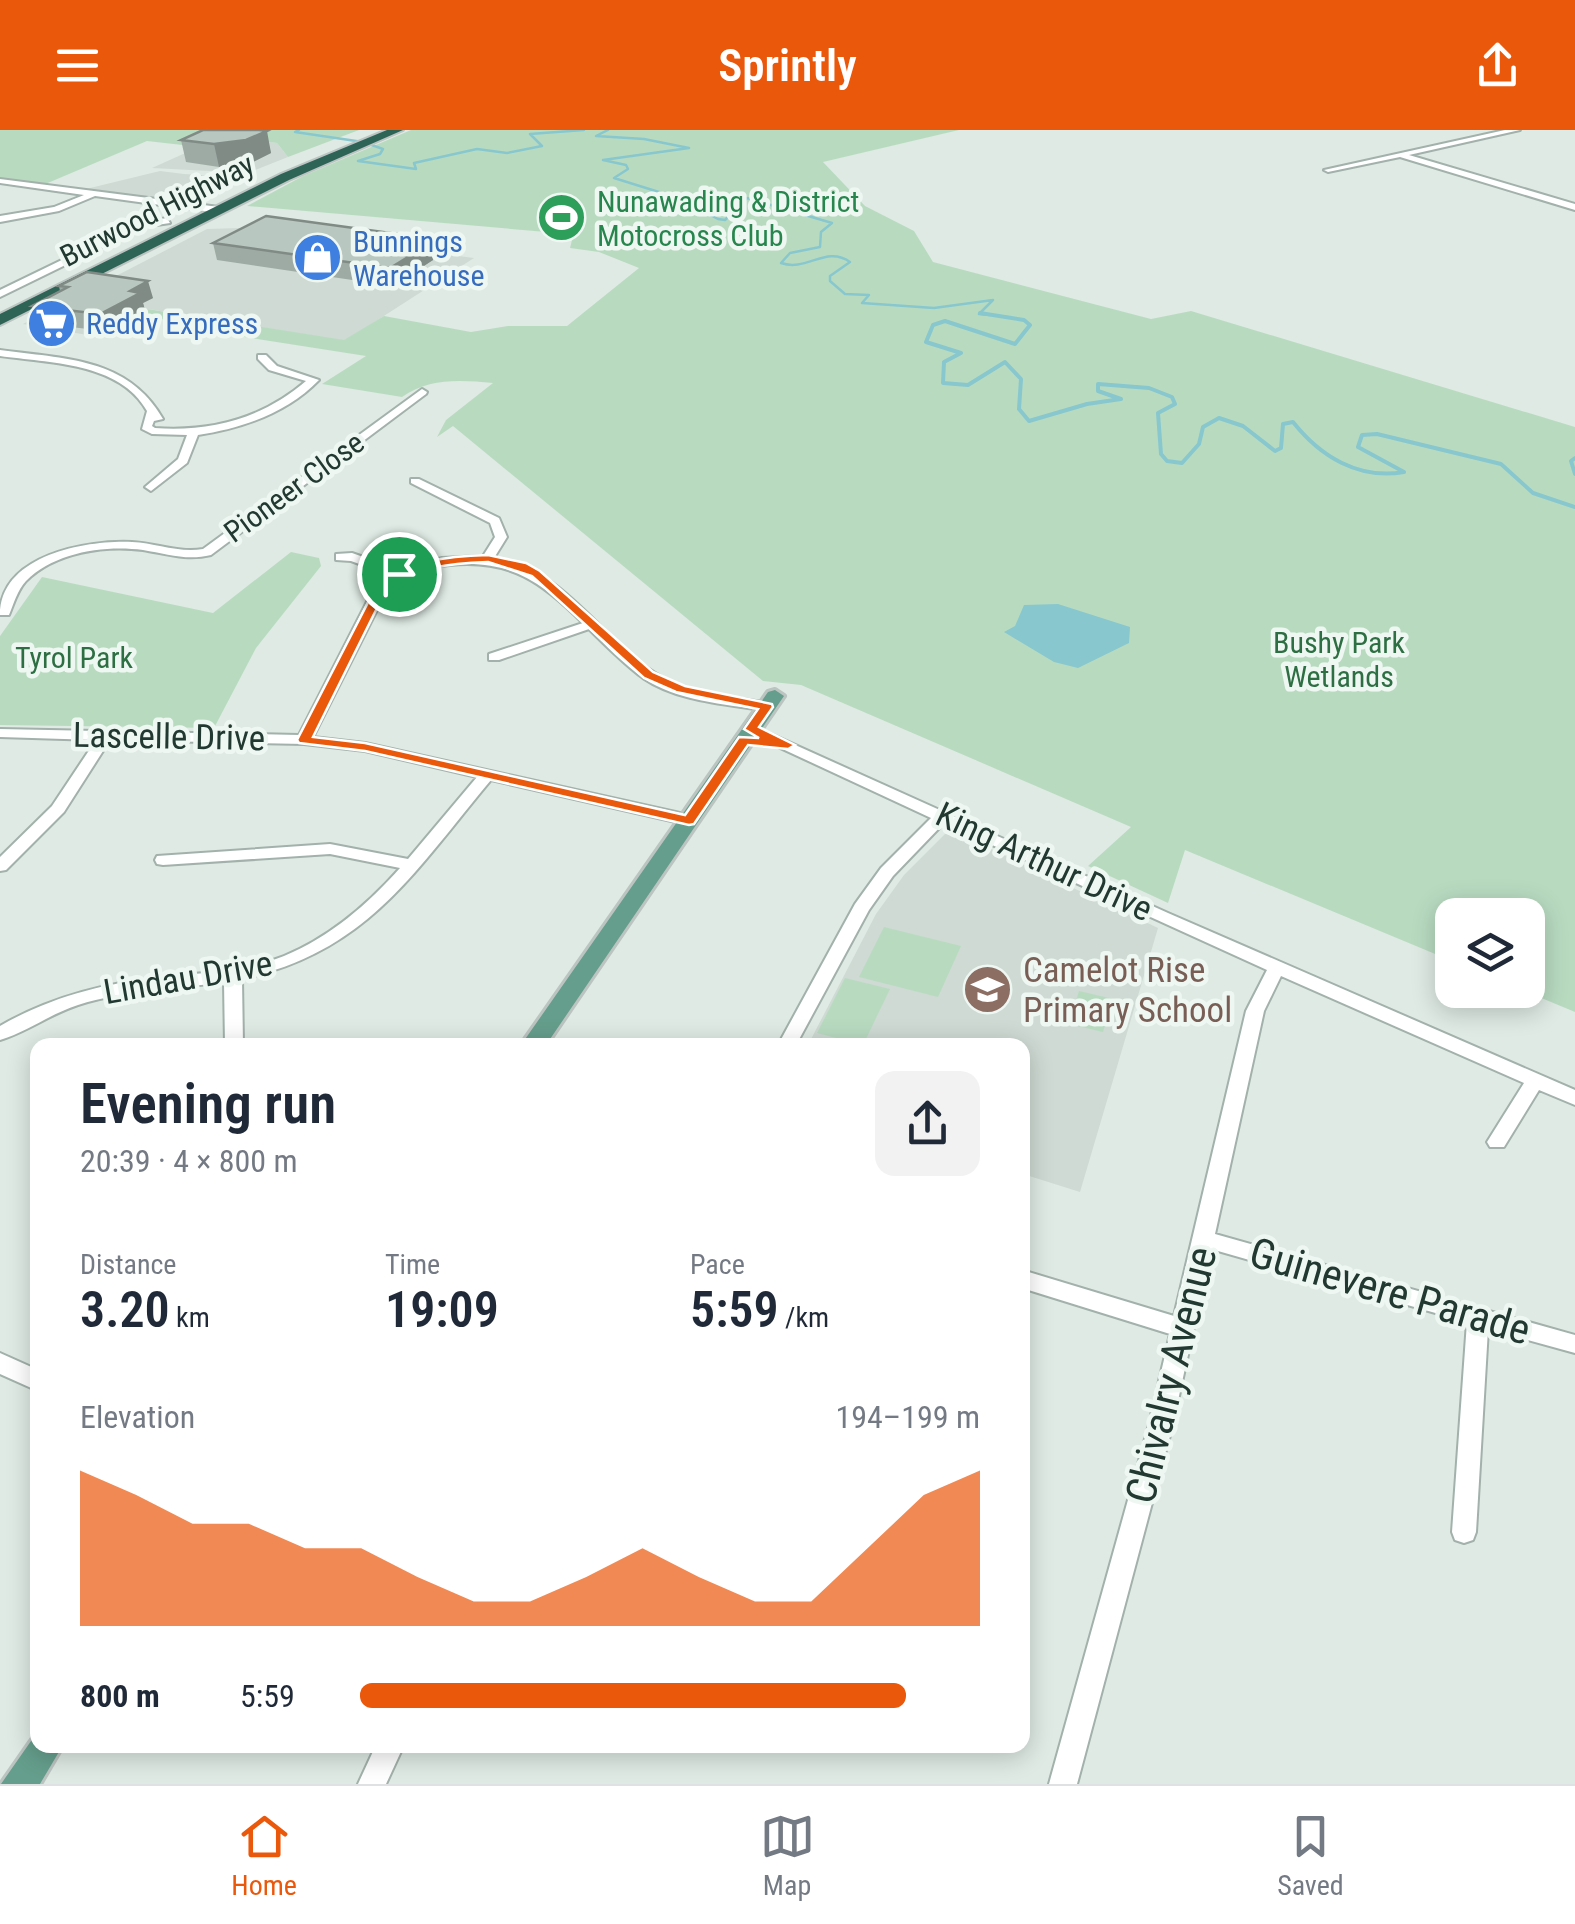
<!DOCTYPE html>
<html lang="en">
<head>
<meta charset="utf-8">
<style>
  body { margin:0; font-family:"Roboto Condensed",sans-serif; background:#f2f2f3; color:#1f2937; height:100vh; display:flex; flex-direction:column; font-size:38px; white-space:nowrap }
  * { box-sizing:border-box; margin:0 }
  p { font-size:32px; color:#747a83 }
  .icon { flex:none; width:55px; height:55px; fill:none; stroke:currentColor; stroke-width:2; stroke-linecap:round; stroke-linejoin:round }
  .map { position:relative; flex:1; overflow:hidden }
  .sheet { position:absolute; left:30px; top:908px; width:1000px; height:715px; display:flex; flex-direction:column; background:#fff; border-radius:20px; box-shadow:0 5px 25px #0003 }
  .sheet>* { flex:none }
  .buttons { position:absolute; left:1435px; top:768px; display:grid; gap:20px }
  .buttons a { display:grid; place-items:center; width:110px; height:110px; border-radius:20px; background:#fff; box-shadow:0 5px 25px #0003; font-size:50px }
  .pin { position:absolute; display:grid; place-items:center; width:85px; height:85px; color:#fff; margin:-42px; border:5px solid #fff; border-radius:50%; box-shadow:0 2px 10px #0007 }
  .round { display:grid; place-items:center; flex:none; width:105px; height:105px; border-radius:20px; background:#f2f2f3 }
  .overview { display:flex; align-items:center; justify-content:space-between; height:170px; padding:0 50px }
  h1 { font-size:55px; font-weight:600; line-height:75px }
  .stats { display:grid; grid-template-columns:repeat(3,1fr); gap:15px; height:170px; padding:10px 50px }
  .stats div { display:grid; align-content:center }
  .stats b { font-size:50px; font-weight:600 }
  .stats small { font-size:28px; font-weight:400 }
  .stats p { font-size:28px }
  .chart { height:280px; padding:20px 50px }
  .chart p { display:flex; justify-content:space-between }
  .chart svg { width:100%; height:180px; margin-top:10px; fill:#ea580c; opacity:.7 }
  ul { padding:0 50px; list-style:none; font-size:32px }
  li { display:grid; grid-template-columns:160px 120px 1fr; align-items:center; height:75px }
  li i { height:25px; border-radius:12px; background:#ea580c }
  header { display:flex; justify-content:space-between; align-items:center; height:130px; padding:0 50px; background:#ea580c; color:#fff; font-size:45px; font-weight:600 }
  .tabs { display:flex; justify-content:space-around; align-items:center; height:140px; border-top:2px solid #e0e1e3; background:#fff; font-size:28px; color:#747a83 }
  .tabs a { display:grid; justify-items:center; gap:5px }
  .tabs .selected { color:#ea580c }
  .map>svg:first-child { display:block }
  .built { fill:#cedad3 }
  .green { fill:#b8dbc0 }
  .water { fill:#88c7ce }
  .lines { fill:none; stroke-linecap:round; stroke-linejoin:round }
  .stream-far1 { stroke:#88c7ce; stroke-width:2.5 }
  .stream { stroke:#88c7ce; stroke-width:4 }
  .minor-casing { stroke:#a2b1ab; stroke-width:4 }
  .major-casing { stroke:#bcc4c1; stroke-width:6 }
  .highway-casing { stroke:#bcc4c1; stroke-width:4 }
  .minor { fill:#fff; fill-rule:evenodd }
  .major { fill:#659e8c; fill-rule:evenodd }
  .highway { fill:#2e6456; fill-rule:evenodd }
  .wall { fill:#9eaba5 }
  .shaded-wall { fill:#818b86 }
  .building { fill:#b8c7c0; stroke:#818b86; stroke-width:2.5 }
  .route { fill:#ea580c; stroke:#fff; stroke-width:2.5; fill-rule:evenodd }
  .labels { text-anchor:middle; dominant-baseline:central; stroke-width:9; stroke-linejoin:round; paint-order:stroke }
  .far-leisure-label { font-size:30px; fill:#27864d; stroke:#eff7f3; text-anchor:start }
  .far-street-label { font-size:30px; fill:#213931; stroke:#eff7f3 }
  .far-shop-label { font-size:30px; fill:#366cbe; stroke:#eff7f3; text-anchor:start }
  .far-park-label { font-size:30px; fill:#2d6f42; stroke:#eff7f3 }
  .street-label { font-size:35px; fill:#213931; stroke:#eff7f3 }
  .education-label { font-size:35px; fill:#785e54; stroke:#eff7f3; text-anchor:start }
  .near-street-label { font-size:42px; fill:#213931; stroke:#eff7f3 }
</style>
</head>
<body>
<header><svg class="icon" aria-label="menu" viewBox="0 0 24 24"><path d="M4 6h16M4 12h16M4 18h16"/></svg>Sprintly<svg class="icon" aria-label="share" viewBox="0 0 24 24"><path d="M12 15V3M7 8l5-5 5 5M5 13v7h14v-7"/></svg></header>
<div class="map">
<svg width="1575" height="1654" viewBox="0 0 1575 1654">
  <rect width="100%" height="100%" fill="#dfeae4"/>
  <!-- built -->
  <path class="built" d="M223,6L277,13L288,27L248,43L152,38Z
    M160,41L184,44L237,47L186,73L86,59Z
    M240,98L474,128L345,211L148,179L138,185L150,187L111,209L23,194L207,99Z
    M945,704H959L1158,798L1080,1062L1023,1044L1022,915H808L876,784L904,745Z"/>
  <!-- green -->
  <path class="green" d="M0,0H359L288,27L277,13L223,6L200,17L147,11L43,55L0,49Z
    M411,0H959L823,32L865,76L914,101L933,132L1151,189L1191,181L1575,297V882L1522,860H1528V785H1452V831L1185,720L1168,773L1088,736L1131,697L801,555L763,551L453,296L437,307L446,290L493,253C459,250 429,248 402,267L322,254L366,226L238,206L243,202L137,185L147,179L344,210L384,186L471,202L508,196H567L639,138L599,122L570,118L573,106L558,103L247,76L303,46Z
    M291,422L319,428L321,436L256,518L214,598L0,595V506L42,447L213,483Z
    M884,797L961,816L938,867L859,847Z
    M845,848L890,859L863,915L817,903Z
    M1079,861L1113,869L1103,902L1069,894Z"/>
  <!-- water -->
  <path class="water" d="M1058,474L1130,497L1129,513L1078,538L1054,532L1004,502L1015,496L1024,475Z"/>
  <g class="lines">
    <!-- stream-far1 -->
    <path class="stream-far1" d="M299,0L295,2L363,12L383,19L380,24L358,31L416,39L414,33L477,19L507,23L542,16L530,4L584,0
      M608,0L596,6L644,9L689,18L603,30L626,35L628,39L614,48L675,67L718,89L725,90L747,68L832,93L821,102L820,117L790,123L781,133C807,142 826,115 850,132L830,146V151L845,164L869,165L862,173L934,178L993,170L979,184L990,185"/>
    <!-- stream -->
    <path class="stream" d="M980,183L1024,190L1030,195L1015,214L945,191L933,195L926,212L961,223L944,232L943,253L968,255L1005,232L1021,249L1019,279L1029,291L1087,274L1121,269L1098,261V254L1149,258L1172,267L1175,274L1158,283L1161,324L1167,331L1182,333L1199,314L1203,297L1219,288L1243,296L1275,321L1281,318L1283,294L1293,292C1320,326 1358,350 1404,342L1358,317L1362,305L1377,304L1501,334L1533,363L1575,377
      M1575,328L1571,331L1575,344"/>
    <defs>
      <path id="minor" d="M1505,0H1520L1409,25L1575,74V80L1400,27L1328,42L1324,40Z
        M0,49L219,77L223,80L219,83L95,66L59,81L0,92V86L54,77L84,65L0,53Z
        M167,88L170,93L143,97L0,167V160L138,93Z
        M0,220C64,229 128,227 163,289L154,291L152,296L155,298C211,302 263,288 306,251L269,240L258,229V225H266L277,236L319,250C287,283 243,298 198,305L187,333L151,361L145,357L178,329L187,305L152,304L142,299L147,281C120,232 48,233 0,226Z
        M422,259L427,262L426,264L211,425C187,431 167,424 143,420C105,415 55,422 26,451C17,461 14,473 9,485H0C0,425 86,410 132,412C156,413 178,423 203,419Z
        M411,349H419L499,388L507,407L494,428C565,439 599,507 655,543C688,565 730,566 767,573L774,577L767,581C727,574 678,572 643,548C624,534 606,516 589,499L499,530H489V524L583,493C542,452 510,429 450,435C426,437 404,445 386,462L313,607L365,613L689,685L697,690L695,693L689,695L491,650C414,742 367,822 242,849L243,915H225L224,852C175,859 125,860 78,875C50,884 27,902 0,910V896C50,867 105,853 162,847C203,843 246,841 284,826C330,807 368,774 400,738L330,724L163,735L157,734L155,730L157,726L330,714L408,729L477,647L365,621L304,614L110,610L64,682L6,740L0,741V727L52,676L96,610L0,607V599L299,605L373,460L390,445L351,431L336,430V424L352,423L400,440L442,428L483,426L495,407L490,393L411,353Z
        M751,595L1168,783L1575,960V975L1539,960L1504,1017H1490L1487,1012L1524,953L1281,846L1264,881L1215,1104L1575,1205V1223L1488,1199L1476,1402L1473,1410L1464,1413L1455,1410L1452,1402L1467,1192L1211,1119L1172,1298L1077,1654H1049L1148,1298L1170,1204L1022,1158V1140L1174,1186L1246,881L1267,840L944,693L893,746L869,780L796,915H778L855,774L881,738L931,688L746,602V596Z
        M0,1223L38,1240V1261L0,1244Z
        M376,1615H404L386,1654H358Z"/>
      <path id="major" d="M775,560L784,566L546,915H521L768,562Z
        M38,1601V1615H63L40,1654H1Z"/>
      <path id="highway" d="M387,0H403L289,50L0,195V184L281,44Z"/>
    </defs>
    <!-- minor casing -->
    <use href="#minor" class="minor-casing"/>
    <!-- major casing -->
    <use href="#major" class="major-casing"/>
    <!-- highway casing -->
    <use href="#highway" class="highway-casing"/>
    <!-- minor -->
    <use href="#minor" class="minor"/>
    <!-- major -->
    <use href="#major" class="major"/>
    <!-- highway -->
    <use href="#highway" class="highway"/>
  </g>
  <!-- wall -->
  <path class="wall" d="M203,0H265L271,23L251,33L219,37L186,32L181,10Z
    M405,105V110L431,113L433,130L393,156L217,130L213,113Z
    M59,156L153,168L143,173L145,180L105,201L37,193L32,176L60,161Z"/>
  <!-- shaded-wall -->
  <path class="shaded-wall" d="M257,0L267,1L271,23L251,33L219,37L214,14Z
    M431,113L433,130L393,156L390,138Z
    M148,151L153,168L143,173L145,180L105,201L100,184L130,161Z"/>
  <!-- building -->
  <path class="building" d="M203,0H259L267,1L246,10L214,14L181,10Z
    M266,86L405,105L398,109L431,113L390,138L213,113Z
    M87,142L148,151L130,161L140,163L100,184L32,176L68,157L59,156Z"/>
  <!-- route -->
  <path class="route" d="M488,425L526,433L540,441L653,542L685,556L772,574L773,577L759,597L795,615L788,619L748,615L694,694L689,695L365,621L299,613L297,610L376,457C407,431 447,426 488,425ZM488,432L532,446L644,548L676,562L758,579L744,599L759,608L739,607L685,685L365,613L313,607L385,462C414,437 450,433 488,432Z"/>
  <!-- icons -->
  <defs>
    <symbol id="stadium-disc" viewBox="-11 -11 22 22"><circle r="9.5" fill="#2e9e5b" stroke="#eff7f3"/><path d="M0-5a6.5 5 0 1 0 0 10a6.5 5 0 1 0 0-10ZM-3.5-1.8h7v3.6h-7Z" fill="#fff"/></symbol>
    <symbol id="shop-disc" viewBox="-11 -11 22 22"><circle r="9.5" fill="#3f7fe0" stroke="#eff7f3"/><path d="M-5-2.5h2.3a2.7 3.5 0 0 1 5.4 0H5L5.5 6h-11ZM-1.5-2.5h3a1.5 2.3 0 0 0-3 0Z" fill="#fff"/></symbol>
    <symbol id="supermarket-disc" viewBox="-11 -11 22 22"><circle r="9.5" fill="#3f7fe0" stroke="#eff7f3"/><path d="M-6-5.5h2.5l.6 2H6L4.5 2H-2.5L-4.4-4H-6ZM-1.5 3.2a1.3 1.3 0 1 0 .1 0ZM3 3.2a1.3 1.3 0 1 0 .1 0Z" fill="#fff"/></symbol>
    <symbol id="school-disc" viewBox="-11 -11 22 22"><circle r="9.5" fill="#8d6e63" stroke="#eff7f3"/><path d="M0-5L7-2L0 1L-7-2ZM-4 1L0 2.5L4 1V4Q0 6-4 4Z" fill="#fff"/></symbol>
  </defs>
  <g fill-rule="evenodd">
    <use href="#stadium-disc" x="534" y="60" width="55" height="55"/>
    <use href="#shop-disc" x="290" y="100" width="55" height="55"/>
    <use href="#supermarket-disc" x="24" y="166" width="55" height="55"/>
    <use href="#school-disc" x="960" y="832" width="55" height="55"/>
  </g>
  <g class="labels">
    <!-- far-leisure labels -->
    <g class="far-leisure-label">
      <text x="597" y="71">Nunawading &amp; District<tspan x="597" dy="34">Motocross Club</tspan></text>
    </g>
    <!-- far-street labels -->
    <g class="far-street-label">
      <text transform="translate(157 80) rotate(-27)">Burwood Highway</text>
      <text transform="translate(294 357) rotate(-36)">Pioneer Close</text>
    </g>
    <!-- far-shop labels -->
    <g class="far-shop-label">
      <text x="353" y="111">Bunnings<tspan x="353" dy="34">Warehouse</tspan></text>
      <text x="86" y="193">Reddy Express</text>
    </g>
    <!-- far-park labels -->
    <g class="far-park-label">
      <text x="1339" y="512">Bushy Park<tspan x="1339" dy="34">Wetlands</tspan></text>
      <text x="74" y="527">Tyrol Park</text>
    </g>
    <!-- street labels -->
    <g class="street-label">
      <text transform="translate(169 607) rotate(1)">Lascelle Drive</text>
      <text transform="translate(1044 732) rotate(25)">King Arthur Drive</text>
      <text transform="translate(188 848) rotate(-10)">Lindau Drive</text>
    </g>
    <!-- education labels -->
    <g class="education-label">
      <text x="1023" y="840">Camelot Rise<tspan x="1023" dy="40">Primary School</tspan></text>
    </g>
    <!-- near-street labels -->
    <g class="near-street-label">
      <text transform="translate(1390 1161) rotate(16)">Guinevere Parade</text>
      <text transform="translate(1171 1245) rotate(-76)">Chivalry Avenue</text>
    </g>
  </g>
</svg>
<div class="buttons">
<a><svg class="icon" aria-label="layers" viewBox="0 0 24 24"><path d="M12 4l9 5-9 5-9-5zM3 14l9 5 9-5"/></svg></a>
</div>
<div class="pin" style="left:399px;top:444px;background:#1e9e55"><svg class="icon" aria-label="arrive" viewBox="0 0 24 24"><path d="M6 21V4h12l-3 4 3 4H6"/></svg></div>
<section class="sheet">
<div class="overview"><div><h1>Evening run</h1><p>20:39 · 4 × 800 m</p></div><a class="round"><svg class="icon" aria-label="share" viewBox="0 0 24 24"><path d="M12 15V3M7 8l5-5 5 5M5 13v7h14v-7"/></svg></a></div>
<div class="stats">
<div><p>Distance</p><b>3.20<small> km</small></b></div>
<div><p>Time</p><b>19:09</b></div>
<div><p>Pace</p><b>5:59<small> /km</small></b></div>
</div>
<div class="chart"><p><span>Elevation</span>194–199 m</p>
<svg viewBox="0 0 160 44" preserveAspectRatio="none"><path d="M0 44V6L10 12L20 19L30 19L40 25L50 25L60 32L70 38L80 38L90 32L100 25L110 32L120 38L130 38L140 25L150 12L160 6V44z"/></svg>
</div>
<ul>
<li><b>800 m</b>5:59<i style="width:88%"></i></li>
</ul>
</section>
</div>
<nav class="tabs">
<a class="selected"><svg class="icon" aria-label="home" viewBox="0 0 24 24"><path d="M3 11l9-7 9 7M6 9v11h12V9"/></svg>Home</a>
<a><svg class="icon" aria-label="map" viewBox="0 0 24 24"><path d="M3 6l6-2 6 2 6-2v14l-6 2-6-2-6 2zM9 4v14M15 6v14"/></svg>Map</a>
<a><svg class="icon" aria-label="saved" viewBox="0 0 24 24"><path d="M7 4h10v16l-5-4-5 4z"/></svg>Saved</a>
</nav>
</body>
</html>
